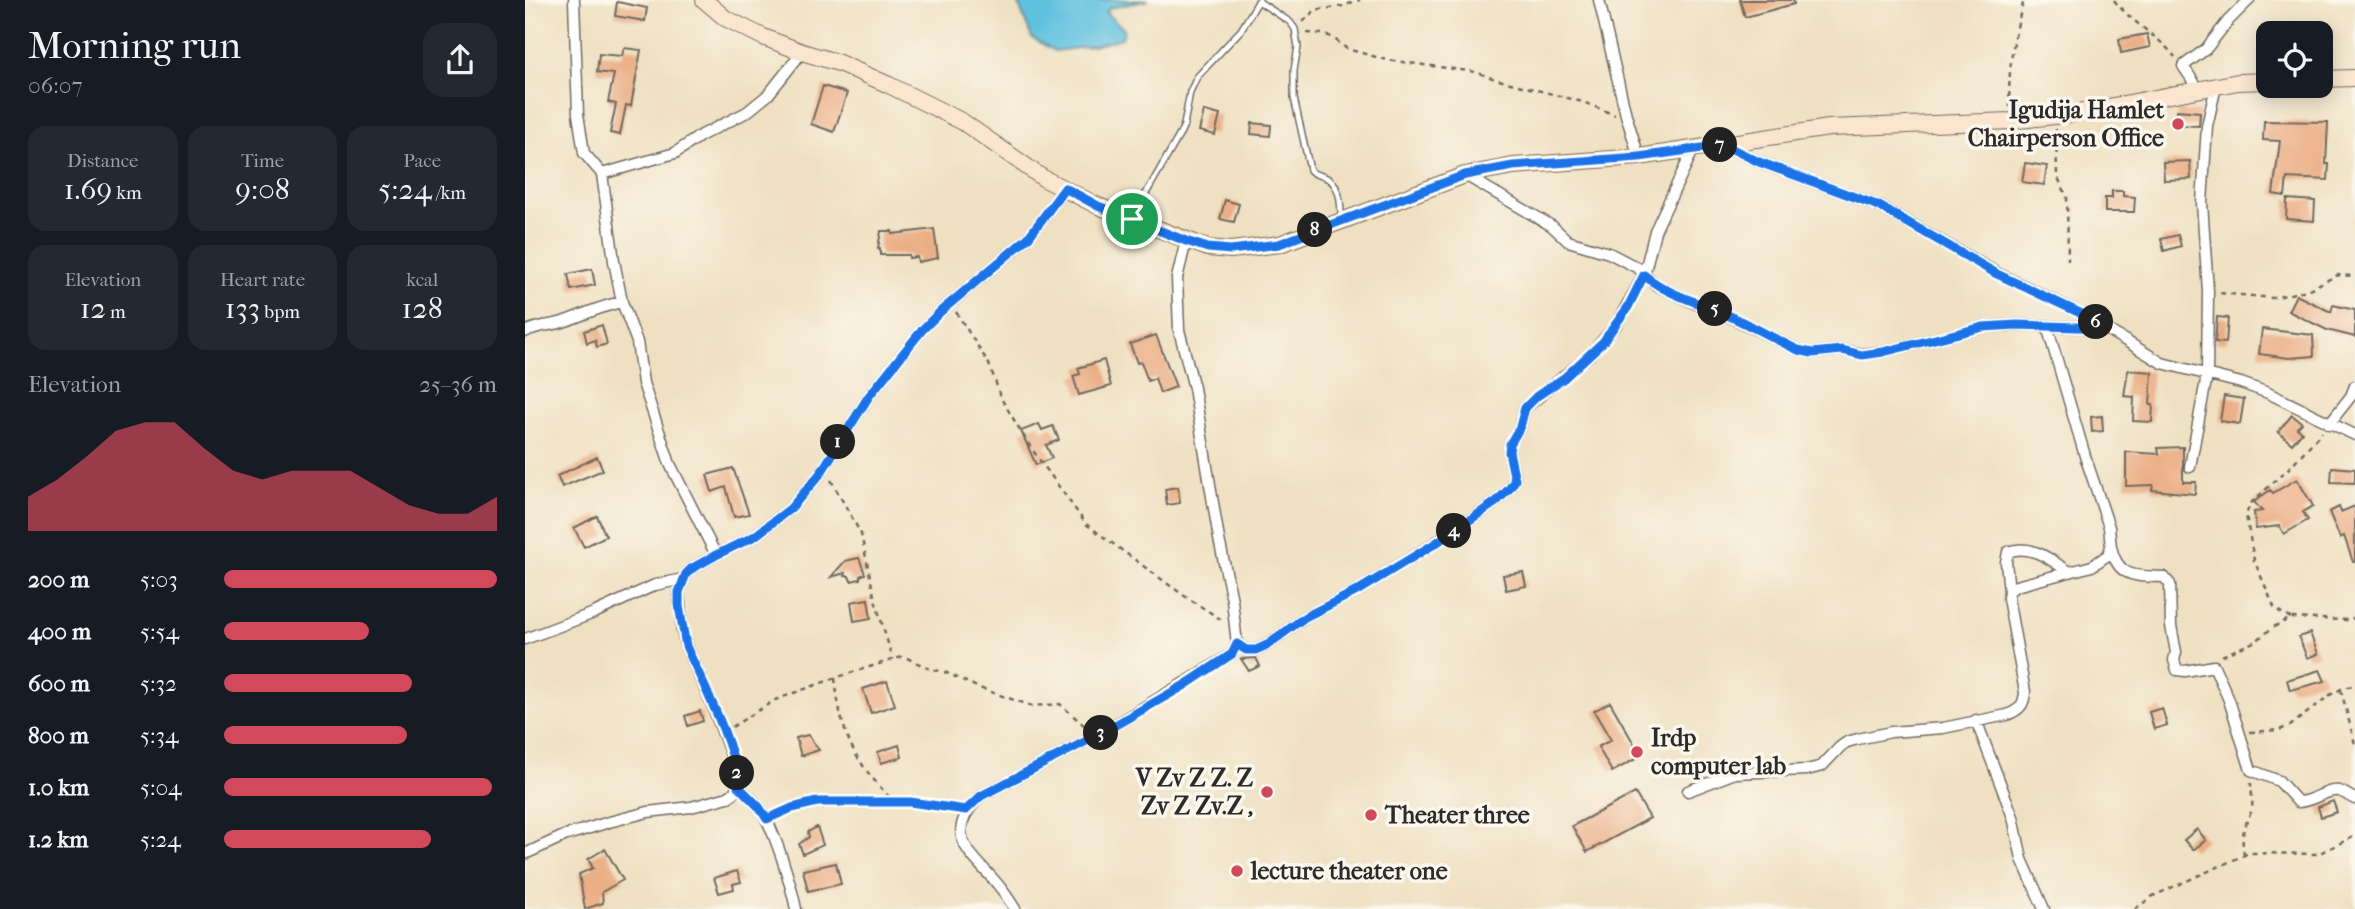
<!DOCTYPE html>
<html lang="en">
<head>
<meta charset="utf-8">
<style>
  body { margin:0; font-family:"IM FELL French Canon",serif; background:#242831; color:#f1f3f6; height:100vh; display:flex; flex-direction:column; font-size:26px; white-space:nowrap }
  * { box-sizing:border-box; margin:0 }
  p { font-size:23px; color:#9ea1a6 }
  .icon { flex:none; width:38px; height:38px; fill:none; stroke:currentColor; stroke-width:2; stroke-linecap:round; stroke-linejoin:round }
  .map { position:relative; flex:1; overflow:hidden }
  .details { display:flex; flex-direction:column; background:#171b24; width:525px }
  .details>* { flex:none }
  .fabs { position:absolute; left:1731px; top:21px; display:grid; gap:14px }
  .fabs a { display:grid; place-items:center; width:77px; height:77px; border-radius:14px; background:#171b24; box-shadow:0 4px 18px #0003; font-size:35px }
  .pin { position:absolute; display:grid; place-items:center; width:60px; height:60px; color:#fff; margin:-30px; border:4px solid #fff; border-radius:50%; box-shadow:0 2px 7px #0007 }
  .km { position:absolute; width:35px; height:35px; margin:-18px; border-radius:50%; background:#222; color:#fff; font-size:19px; line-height:35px; text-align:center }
  .round { display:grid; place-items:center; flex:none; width:74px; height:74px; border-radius:21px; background:#242831 }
  .headline { display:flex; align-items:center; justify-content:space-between; height:119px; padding:0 28px }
  h1 { font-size:38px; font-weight:600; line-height:52px }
  .metrics { display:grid; grid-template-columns:repeat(3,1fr); gap:10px; height:119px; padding:7px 28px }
  .metrics div { display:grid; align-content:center; border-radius:18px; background:#242831; text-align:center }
  .metrics b { font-size:30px; font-weight:600 }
  .metrics small { font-size:19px; font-weight:400 }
  .metrics p { font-size:19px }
  .chart { height:196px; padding:14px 28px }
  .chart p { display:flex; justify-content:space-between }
  .chart svg { width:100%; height:126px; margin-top:7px; fill:#d1495b; opacity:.7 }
  ul { padding:0 28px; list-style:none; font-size:23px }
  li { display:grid; grid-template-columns:112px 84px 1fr; align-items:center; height:52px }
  li i { height:18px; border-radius:9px; background:#d1495b }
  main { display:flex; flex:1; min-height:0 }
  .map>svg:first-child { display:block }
  .water { fill:#61c1df; stroke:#467685; stroke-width:2 }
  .building { fill:#ebae85 }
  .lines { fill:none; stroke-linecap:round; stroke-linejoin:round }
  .lane-casing { stroke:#706a60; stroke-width:8 }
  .street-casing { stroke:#706a60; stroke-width:13 }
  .secondary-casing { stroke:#706a60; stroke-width:18 }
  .path { stroke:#706a60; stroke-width:2.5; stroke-dasharray:5 5; stroke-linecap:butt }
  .lane { stroke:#fff; stroke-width:5 }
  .street { stroke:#fff; stroke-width:10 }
  .secondary { stroke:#fbe5cf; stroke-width:16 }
  .route-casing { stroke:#fff; stroke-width:14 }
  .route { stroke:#1a73e8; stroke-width:9 }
  .poi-dot { fill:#d1495b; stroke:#fbf7ec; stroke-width:2.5 }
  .labels { text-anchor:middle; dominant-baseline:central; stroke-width:7; stroke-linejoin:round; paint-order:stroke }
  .poi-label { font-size:24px; font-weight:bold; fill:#2b2b2b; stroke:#fbf7ec; text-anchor:start }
</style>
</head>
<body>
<main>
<section class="details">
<div class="headline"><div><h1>Morning run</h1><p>06:07</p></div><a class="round"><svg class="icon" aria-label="share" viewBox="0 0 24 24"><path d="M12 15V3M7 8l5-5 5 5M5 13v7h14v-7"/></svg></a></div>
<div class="metrics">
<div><p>Distance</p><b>1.69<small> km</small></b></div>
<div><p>Time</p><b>9:08</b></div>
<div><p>Pace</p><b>5:24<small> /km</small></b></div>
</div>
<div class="metrics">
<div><p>Elevation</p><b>12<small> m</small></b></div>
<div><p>Heart rate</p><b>133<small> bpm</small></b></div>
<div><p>kcal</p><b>128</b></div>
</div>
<div class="chart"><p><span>Elevation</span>25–36 m</p>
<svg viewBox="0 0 160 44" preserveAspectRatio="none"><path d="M0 44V32L10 26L20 18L30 9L40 6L50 6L60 15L70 23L80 26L90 23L100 23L110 23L120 29L130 35L140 38L150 38L160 32V44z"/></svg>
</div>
<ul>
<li><b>200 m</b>5:03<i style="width:100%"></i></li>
<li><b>400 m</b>5:54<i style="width:53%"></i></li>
<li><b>600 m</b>5:32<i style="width:69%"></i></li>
<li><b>800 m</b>5:34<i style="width:67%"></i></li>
<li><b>1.0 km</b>5:04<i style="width:98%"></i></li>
<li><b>1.2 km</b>5:24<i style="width:76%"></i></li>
</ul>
</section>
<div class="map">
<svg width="1830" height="909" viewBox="0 0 1830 909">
  <rect width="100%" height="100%" fill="#fbf7ec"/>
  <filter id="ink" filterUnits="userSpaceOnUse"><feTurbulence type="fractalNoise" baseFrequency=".0143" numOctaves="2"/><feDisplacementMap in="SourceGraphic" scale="14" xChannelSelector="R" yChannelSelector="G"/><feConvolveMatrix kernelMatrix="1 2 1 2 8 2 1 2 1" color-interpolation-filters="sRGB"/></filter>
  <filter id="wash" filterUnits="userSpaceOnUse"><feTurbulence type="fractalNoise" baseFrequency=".00686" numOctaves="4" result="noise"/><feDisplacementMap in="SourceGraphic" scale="28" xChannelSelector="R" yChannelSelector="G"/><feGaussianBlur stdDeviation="1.57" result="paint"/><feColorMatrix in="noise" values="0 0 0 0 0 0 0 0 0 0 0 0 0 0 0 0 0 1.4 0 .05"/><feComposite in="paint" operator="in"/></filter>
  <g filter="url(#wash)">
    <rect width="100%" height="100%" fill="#efe0c1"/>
    <!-- water -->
    <path class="water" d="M492,0H624L584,8L581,13L599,29L597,38L568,46L530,51L507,38Z"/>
    <g id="blocks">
      <!-- building -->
      <path class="building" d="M1215,0H1268L1269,4L1220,17Z
        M92,2L122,8L120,21L90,16Z
        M1622,34L1625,47L1596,53L1594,39Z
        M99,48L116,50L106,106L101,105L95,135L85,133L91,104L83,102L89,74L72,72L74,54L97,56Z
        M298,86L322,93L309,132L286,124Z
        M1652,110L1675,112L1674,126L1651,125Z
        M679,111L695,115L690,135L674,131Z
        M1739,121L1803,122L1801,164H1804L1803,180L1762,178L1760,196L1748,194L1755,141L1738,140Z
        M727,123L746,125L745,136L726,134Z
        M1665,161L1666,179L1639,180L1638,162Z
        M1500,163L1522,166L1519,185L1497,182Z
        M1587,191H1598V196L1610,197L1609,212H1580V198H1587Z
        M1762,199L1790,201L1789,221L1761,219Z
        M700,200L714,204L709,222L695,219Z
        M409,229L413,258L393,262L392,257L384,258V255H355V248H353L356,231H367V234Z
        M1653,235L1656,246L1639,251L1636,239Z
        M67,269L70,285L46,290L43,274Z
        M1771,295L1806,312L1808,305L1830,310V337L1802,330L1763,311Z
        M1692,317L1703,318L1701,343L1690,342Z
        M77,325L82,344L72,347L70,340L62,343L59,331Z
        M1737,329L1788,335L1789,356L1764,358L1734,354Z
        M631,335L651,387L635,393L630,378L623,381L616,362L612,363L605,344Z
        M579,360L586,386L554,395L548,376L555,374L553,368Z
        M1603,370L1627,372L1625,405H1628L1627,422L1608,421L1609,397L1599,396Z
        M1699,396L1719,399L1715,424L1695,421Z
        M1767,415L1777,423L1772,428L1777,432L1767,444L1753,432Z
        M1577,416L1578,431L1567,432L1566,417Z
        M514,424L517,430L528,426L534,440L521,445L527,458L511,465L496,431Z
        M1658,447V482H1671L1670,494L1627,490L1628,485L1601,486V452L1634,454L1633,448Z
        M72,457L78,470L37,487L32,476Z
        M1807,467L1830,469V483L1806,482Z
        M208,468L224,514L209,517L201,487L187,492L182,475Z
        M1772,479L1788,506L1778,512L1783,520L1759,534L1754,526L1731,529L1729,512L1737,511L1729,502L1745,490L1748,493Z
        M653,487L655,503L642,505L640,489Z
        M1830,506V562H1828L1819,536L1815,538L1804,512L1814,507L1816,512Z
        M72,516L81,536L59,547L49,528Z
        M334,558L340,574L335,576V579L326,581L324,576H320V573L306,577L320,561Z
        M998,572L1001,586L981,590L978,575Z
        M343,599L346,618L329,621L326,602Z
        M1785,633L1793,654L1782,658L1774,637Z
        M731,658L735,666L724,671L716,659Z
        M1795,670L1800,681L1765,690L1762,680Z
        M362,681L370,705L346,713L338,689Z
        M1085,702L1116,756L1087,772L1073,747L1086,740L1069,711Z
        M1637,708L1642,725L1629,729L1624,712Z
        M175,711L178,721L163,726L160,716Z
        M283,735L294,750L276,756L271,738Z
        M374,745L377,757L356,763L353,752Z
        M1110,793L1125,818L1062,852L1047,826Z
        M1808,801L1812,812L1796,817L1793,807Z
        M292,827L298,845L278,854L274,844L284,837L283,832Z
        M1672,829L1681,840L1668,850L1659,840Z
        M80,849L98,880L77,892L78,903L60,909L54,874L68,868L63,859Z
        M311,863L316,884L283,891L278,870Z
        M212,871L216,882L208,884L209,889L194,893L189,878Z"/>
    </g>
  </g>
  <g filter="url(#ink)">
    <use href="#blocks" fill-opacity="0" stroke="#706a60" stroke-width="2"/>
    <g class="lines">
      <defs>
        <path id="lane" d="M733,1L765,22L770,29L773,47L769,70V98L785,170C790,176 793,174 800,177C815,183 816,203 816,217
          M607,218L654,136L659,125L665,92L672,77L716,30L734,0"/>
        <path id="street" d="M49,0L53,114L59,153L77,174L89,261L97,302L112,342L118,383L145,464L191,555
          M1074,0L1101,115L1114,157
          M1674,90L1658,66L1681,49L1703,21L1724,0
          M1199,145L1234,162L1354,206L1472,273L1555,313L1637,363L1716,383L1743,393L1830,435
          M77,174L150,153L175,136L222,112L243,95L277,52
          M940,175L1027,226L1043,241L1084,253L1113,268L1131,285L1169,303L1187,308L1273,350L1287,353L1317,350L1337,354L1358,352L1458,327L1492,325L1579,328
          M0,332C12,325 25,326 38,322C58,315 76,306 97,302
          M1804,424L1826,396L1830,386
          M1665,467L1682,375L1683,291L1677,203L1682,126L1691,86
          M1586,547C1593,579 1612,576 1639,577L1645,584L1646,626L1651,652L1649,660L1652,670L1660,671L1689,666L1704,700L1726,770L1754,781L1773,802C1787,802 1801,789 1814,791C1819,792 1825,797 1830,799
          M1484,591L1481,562L1483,552C1506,543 1526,560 1544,572
          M0,639L69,613L130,585L158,579
          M712,644L721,650H731L744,644L780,617L832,591L910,543L971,502L985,488L990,479L984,452L985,444L995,427L1000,408L1065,355L1091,325L1119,275L1130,231L1169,148
          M1451,720L1488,817L1497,859L1519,909
          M213,786C221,794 230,801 236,810C250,831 266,884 271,909
          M1163,791L1210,773L1282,770L1297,766L1315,747L1322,742L1333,739L1366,732L1418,728L1482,715C1494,710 1499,706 1500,692L1483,598L1484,591L1491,586L1567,566L1583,555L1586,547L1584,527L1560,456L1522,326
          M0,854L39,836L84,822L123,812L166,807L203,797L209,793L213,786V773L186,702L161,646L157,630L154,592L161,574L166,569L191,555L230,536L266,508L295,474L344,396L397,330L416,311L503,238L540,188
          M490,909C485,901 480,893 474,886C448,854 414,836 456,796L573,735L707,654L712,644L707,600L694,539L669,388L654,330L652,278L661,241"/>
        <path id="secondary" d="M179,0L200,18L238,37L277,52L314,63L364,85L438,122L518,178L573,206L683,248L706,250L755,244L940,175L988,166L1114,157L1304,128L1486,121L1547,114L1713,82L1743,81
          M1796,79L1830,78"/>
      </defs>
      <!-- lane casing -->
      <use href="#lane" class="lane-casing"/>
      <!-- street casing -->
      <use href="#street" class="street-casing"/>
      <!-- secondary casing -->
      <use href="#secondary" class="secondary-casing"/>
      <!-- path -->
      <path class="path" d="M1589,0C1606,23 1633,35 1650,57
        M778,22C794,5 791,11 813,7C820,6 828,2 835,0
        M782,33L797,34L807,37L822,49L862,60L951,72L970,79L1058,102L1090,115
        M1485,107C1482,71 1489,35 1499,0
        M1531,129L1532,176L1542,196L1543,260
        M1695,293L1748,298L1782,290L1813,275L1830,276
        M431,312L464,364L477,400L506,448L561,524L658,595L697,620
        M306,480L336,534L350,600L368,660
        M1766,618L1750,609L1729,560L1721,515L1725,504L1764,468L1797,432
        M1697,656L1731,641L1747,628L1766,618L1821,620L1830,618
        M310,678C316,736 328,759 368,801
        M1816,690L1830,744
        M207,727L250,700L310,678L376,657L382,658L403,668L422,673L454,688L507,706L535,704L561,727
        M1725,732L1754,730L1765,726L1805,695L1816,689L1830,685
        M252,815C308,790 372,802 431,809
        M1719,855C1716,835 1718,829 1726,812C1729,804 1726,792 1726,783
        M1610,909L1628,896L1724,853L1793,854L1830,836"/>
      <!-- lane -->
      <use href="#lane" class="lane"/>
      <!-- street -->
      <use href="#street" class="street"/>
      <!-- secondary -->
      <use href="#secondary" class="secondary"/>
    </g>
  </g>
  <g class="lines" filter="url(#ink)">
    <defs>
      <path id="route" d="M1199,145L1234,162L1354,206L1472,274L1555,313L1581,328L1492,325L1458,327L1358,352L1337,355L1317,350L1287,353L1273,350C1245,337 1217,320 1188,309C1163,299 1139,292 1119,275L1103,307L1078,342L1039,378L1012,396L1000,408L995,427L985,444L984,452L990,480L985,488L971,502L911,543L832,591L780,617L744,644L731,650H721L712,644L707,654L660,685L573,735L456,796L441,810L385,802H292L267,808L242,819L234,807L213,786C212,749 177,682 161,646L154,606V592L161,574L166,569L191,555L230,536L266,508L295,474L344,396L397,330L416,311L503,238L540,188L573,206L661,241L683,248L706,250L754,244L940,175L988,166L1114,157Z"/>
    </defs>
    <!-- route casing -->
    <use href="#route" class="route-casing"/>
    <!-- route -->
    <use href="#route" class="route"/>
  </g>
  <!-- markers -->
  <g class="poi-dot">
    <circle cx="1653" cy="124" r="7"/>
    <circle cx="1112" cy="752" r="7"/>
    <circle cx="742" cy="792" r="7"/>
    <circle cx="846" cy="815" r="7"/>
    <circle cx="712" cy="871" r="7"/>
  </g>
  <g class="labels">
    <!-- poi labels -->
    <g class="poi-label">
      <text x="1639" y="110" text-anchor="end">Igudija Hamlet<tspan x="1639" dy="28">Chairperson Office</tspan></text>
      <text x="1126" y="738">Irdp<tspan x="1126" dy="28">computer lab</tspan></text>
      <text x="728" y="778" text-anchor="end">V Zv Z Z. Z<tspan x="728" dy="28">Zv Z Zv.Z ,</tspan></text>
      <text x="860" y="815">Theater three</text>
      <text x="726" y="871">lecture theater one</text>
    </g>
  </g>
</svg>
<div class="fabs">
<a><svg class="icon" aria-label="locate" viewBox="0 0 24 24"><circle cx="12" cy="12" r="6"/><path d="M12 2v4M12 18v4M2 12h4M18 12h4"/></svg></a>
</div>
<div class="pin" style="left:607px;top:219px;background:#1e9e55"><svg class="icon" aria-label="arrive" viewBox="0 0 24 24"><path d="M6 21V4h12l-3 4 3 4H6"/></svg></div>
<b class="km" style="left:313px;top:442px">1</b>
<b class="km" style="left:212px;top:773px">2</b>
<b class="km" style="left:576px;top:733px">3</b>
<b class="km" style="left:929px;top:531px">4</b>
<b class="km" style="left:1190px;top:309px">5</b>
<b class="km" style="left:1571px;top:322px">6</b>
<b class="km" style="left:1195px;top:145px">7</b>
<b class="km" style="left:790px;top:230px">8</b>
</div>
</main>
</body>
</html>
